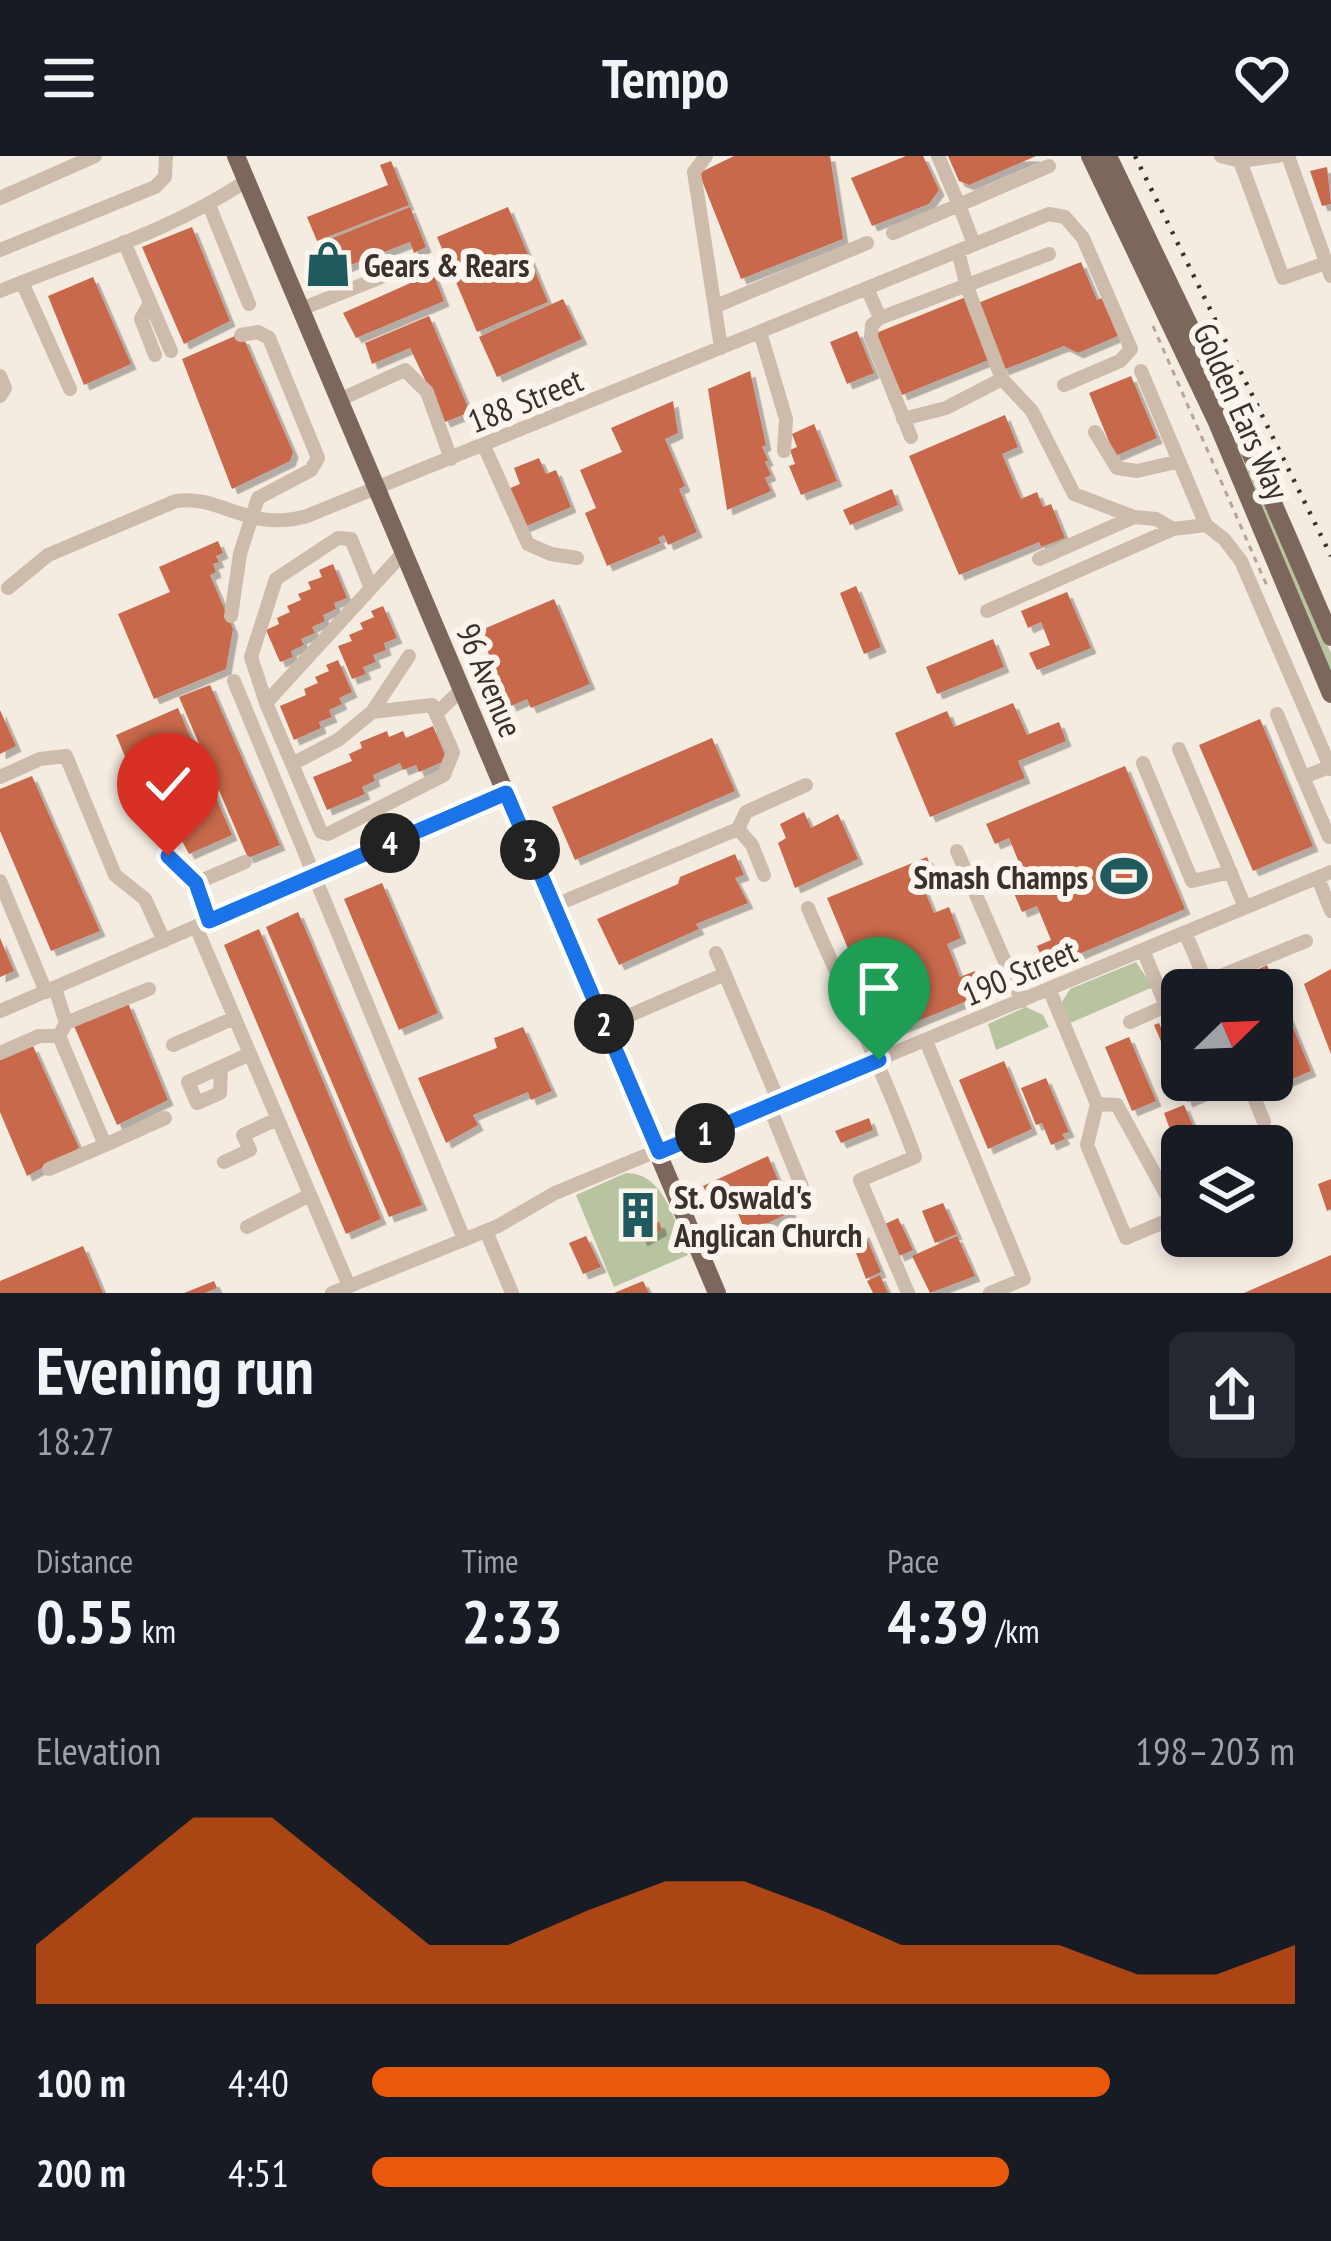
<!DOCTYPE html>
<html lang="en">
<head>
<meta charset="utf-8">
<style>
  body { margin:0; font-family:"PT Sans Narrow",sans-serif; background:#242831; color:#f1f3f6; height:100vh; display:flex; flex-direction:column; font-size:45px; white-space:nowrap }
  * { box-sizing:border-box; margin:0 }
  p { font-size:39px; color:#9ea1a6 }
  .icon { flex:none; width:66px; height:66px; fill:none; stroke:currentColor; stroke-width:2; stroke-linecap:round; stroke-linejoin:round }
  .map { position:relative; height:1137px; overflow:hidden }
  .side { display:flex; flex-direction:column; background:#171b24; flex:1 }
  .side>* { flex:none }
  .needle { width:78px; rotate:67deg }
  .buttons { position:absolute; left:1161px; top:813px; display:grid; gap:24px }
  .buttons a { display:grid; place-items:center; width:132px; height:132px; border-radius:18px; background:#171b24; box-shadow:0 6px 18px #0003; font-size:60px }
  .pin { position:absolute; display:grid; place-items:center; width:102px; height:102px; color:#fff; margin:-123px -51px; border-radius:50% 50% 50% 0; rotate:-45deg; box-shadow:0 0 12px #0007 }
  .pin .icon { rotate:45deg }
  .km { position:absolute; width:60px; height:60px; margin:-30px; border-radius:50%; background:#222; color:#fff; font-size:33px; line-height:60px; text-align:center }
  .round { display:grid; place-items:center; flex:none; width:126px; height:126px; border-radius:18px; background:#242831 }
  .summary { display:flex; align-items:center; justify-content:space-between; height:204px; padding:0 36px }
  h1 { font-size:66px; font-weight:700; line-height:90px }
  .figures { display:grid; grid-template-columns:repeat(3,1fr); gap:18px; height:204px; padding:12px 36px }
  .figures div { display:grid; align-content:center }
  .figures b { font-size:60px; font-weight:700 }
  .figures small { font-size:33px; font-weight:400 }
  .figures p { font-size:33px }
  .chart { height:336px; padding:24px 36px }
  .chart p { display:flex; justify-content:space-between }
  .chart svg { width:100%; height:216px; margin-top:12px; fill:#ea580c; opacity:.7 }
  ul { padding:0 36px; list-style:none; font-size:39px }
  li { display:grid; grid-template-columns:192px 144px 1fr; align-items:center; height:90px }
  li i { height:30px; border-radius:15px; background:#ea580c }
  header { display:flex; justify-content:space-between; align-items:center; height:156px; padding:0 36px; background:#171b24; font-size:54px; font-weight:700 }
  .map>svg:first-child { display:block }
  .green { fill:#b8c4a0 }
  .building { fill:#c8694b; filter:url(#shadow) }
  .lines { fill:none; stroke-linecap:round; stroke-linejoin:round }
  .path { stroke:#b9a596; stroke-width:3; stroke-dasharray:6 6; stroke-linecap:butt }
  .minor { stroke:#cdbbac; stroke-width:14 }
  .major { stroke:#7d675c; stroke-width:18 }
  .rail { stroke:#3b302b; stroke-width:4.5; stroke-dasharray:3 9; stroke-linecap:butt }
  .route-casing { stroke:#fff; stroke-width:24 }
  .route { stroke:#1a73e8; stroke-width:15 }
  .labels { text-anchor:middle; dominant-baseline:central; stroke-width:12; stroke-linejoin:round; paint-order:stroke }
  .poi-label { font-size:33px; font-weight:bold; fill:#3b302b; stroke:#fbf5ee; text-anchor:start }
  .street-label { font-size:33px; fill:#3b302b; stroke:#fbf5ee }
</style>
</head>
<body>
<header><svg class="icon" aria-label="menu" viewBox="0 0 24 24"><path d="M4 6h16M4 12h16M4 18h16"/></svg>Tempo<svg class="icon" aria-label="heart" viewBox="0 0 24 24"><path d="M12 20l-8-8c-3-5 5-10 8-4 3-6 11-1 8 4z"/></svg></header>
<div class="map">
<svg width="1331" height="1137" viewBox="0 0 1331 1137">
  <defs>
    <filter id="shadow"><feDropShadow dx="5.5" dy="5.5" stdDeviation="0" flood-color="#0004"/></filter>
  </defs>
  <rect width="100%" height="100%" fill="#f4ebe1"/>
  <!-- green -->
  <path class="green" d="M1227,263L1331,497V517L1225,264Z
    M1136,806L1153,831L1068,868L1062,846L1070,833Z
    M1026,851L1043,859L1049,871L996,894L988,868Z
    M626,1017C666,1017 675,1069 688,1099L614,1131L576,1039Z"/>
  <!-- building -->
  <path class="building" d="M734,0H830L843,83L741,123L699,17Z
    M906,0H923L939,34L929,48L872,70L851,22Z
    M948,0H1036L969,29L959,25Z
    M391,5L409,49L317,85L307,61L388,29L380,9Z
    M1327,11L1331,48L1322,50L1310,15Z
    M410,51L426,91L414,97L410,86L330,117L318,88Z
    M508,51L548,146L477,176L437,81Z
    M192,71L230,165L184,188L142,91Z
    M428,104L444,145L356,182L343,157L424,121L419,109Z
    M1081,106L1097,144L1105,141L1120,179L1078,197L1064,190L1003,214L978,147Z
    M93,121L131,208L84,229L48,140Z
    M966,141L991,203L902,239L876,177Z
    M563,143L582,183L497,221L479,181Z
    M429,160L470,256L445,266L410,192L372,208L365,187Z
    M857,175L874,217L847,228L830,186Z
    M235,180L244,183L293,296L290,305L232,333L182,203Z
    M750,215L766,289L762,291L768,304L765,306L771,319L765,322L771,335L727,354L708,233Z
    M1131,220L1157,282L1115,300L1089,237Z
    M673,245L678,277L665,283L685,330L679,333L697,376L668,389L664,379L658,382L661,387L607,410L585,357L596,352L580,314L622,296L611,272Z
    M1005,259L1018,291L1002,298L1021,343L1037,336L1043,351L1051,348L1065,382L1041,391L1039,386L959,419L909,300Z
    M814,268L837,325L801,339L789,310L795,308L790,294L797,291L792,278Z
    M539,302L546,318L556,314L571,351L524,371L508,333L520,328L514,312Z
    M892,333L898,349L850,369L843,354Z
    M218,385L223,397L216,400L219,406L213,408L216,416L210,419L233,473L226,513L154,543L118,458L170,436L159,411Z
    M333,408L347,442L334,447L336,453L323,459L325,465L312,471L315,477L301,483L304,489L291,495L293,501L280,506L266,474L279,468L277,462L290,456L287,450L301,444L298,438L311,433L308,426L322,421L319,414Z
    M856,430L881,491L864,498L840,437Z
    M1067,436L1091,492L1037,514L1029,497L1050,489L1041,466L1028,472L1021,455Z
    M554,443L590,528L531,552L527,543L511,550L479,475Z
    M383,450L397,482L384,487L386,494L373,499L376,506L363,511L366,518L352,523L338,490L352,485L349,479L363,473L360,467L374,461L371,455Z
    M993,483L1004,511L937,538L926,511Z
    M338,504L352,536L339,542L342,548L329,554L332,561L319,566L321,572L294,584L280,550L306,539L304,533L318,527L315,521L329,515L326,509Z
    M210,529L280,689L248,702L179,541Z
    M1013,547L1027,579L1059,566L1066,585L1018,605L1025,622L930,661L895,577L947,555L954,571Z
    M178,552L232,679L189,698L173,668L156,675L116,579Z
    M0,554L16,590L0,598Z
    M1260,563L1313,690L1253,715L1199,589Z
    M433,570L447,604L419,616L416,609L403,614L400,607L373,619L375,625L362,631L365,638L327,654L313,621L352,605L349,598L362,592L360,586L387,575L389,581L403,575L406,582Z
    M712,582L735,635L575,704L552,651Z
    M1125,610L1185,753L1046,812L1037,790L1051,784L1037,750L1022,756L1007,721L1022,714L1009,682L995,688L986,668Z
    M32,620L100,775L51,795L0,675V633Z
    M804,656L811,672L838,658L858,703L795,732L778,687L786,682L780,668Z
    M735,698L744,719L735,722L748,747L696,768L699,773L619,809L597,763L678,728L680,721Z
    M927,701L935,720L921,726L934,757L949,751L961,782L947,788L960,821L975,815L984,838L884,879L827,742Z
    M382,727L438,857L399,874L344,743Z
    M298,756L422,1049L389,1061L266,771Z
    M259,773L381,1063L346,1078L224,789Z
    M0,782L14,815L0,821Z
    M1267,809L1311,915L1261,936L1256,924H1272V834H1214Z
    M1331,813V898L1304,828Z
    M128,847L168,944L117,969L74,870Z
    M1159,867L1165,881L1182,872V924H1213L1217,933L1187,946L1154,869Z
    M523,871L552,935L531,944L528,936L473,959L478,969L446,987L418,922L497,892L494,882Z
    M1129,881L1156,945L1132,955L1105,891Z
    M33,890L79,992L27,1020L0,956V904Z
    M1004,905L1032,973L988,993L959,924Z
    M1046,922L1069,976L1062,978L1065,983L1051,989L1042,967L1036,969L1021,932Z
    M1184,949L1194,972L1173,982L1164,957Z
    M869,962L873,974L841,987L835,975Z
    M768,1000L791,1056L768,1067L743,1070L730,1037L710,1044L703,1030Z
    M1331,1023V1053L1327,1055L1318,1028Z
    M636,1045L650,1070L659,1066L662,1074L642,1085L628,1051Z
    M943,1047L957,1078L935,1087L922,1055Z
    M898,1062L913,1094L899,1100L885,1068Z
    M864,1076L881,1116L866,1123L850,1081Z
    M586,1080L601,1111L583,1118L569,1087Z
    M957,1080L975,1120L930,1137L912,1100Z
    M83,1090L103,1137H0V1125Z
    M1331,1099V1137H1244Z
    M880,1119L888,1137H873L867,1125Z
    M214,1125L217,1132L205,1137H184Z
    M643,1125L649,1137H614Z"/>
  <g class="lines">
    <!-- path -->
    <path class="path" d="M1153,170L1267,430"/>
    <!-- minor -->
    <path class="minor" d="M706,0L694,16L721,192
      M1221,0L1240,5
      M1278,0L1240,5L1283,122L1326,107
      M1288,0L1331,120
      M0,42L95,0
      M209,49L249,148
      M893,77L959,49L938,0
      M124,86L171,195
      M974,88L959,49L1049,10
      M0,94L155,31L165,21L166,0
      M958,95L967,131L1002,223L1032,255L1074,338L1134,361L1156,363L1173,373L1206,369
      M22,126L70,233
      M867,132L880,162L1049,98
      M0,135C83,101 171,75 246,25
      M150,147L141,163L155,199
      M716,150L867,87
      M301,153L409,110
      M880,162L872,169L871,181L911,281
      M760,176L786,263L784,295
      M1141,215L1206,369L1224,383L1241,405L1331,613
      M0,220L5,232L0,240
      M339,244L405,214L427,236L451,303
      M903,263L946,252L1002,223
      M1095,276L1117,312L1137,315L1176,306
      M484,290L528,388L551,398L577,402
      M1039,403L1134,361
      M8,432L48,399L176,345C220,338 249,377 307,360L1049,58L1065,61L1083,82L1131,193L1120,205L1064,229
      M987,455L1173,373
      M231,460L240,398L258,342L311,314L318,302L269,182L258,176L241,179
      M234,525L464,1083
      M266,547L251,501L276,423L338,382L351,383L371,432
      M372,556L409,500
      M436,558L462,533
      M1277,558L1303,621L1330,611
      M1179,593L1245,751
      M1143,607L1192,725L1231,716
      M292,608L338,584L372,556L432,549L453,596L444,619L328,678L321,676L266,547L404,396
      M0,621L40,603L66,600L115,719L145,743L164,785
      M1303,621L1329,681
      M738,673L752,689L764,719
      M957,695L1022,845
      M168,700L196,727L209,765
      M1318,722L1331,755
      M0,725L46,836
      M196,727L245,706
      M553,750L738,673L746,656L806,629
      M808,752C844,836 884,916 915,1001L860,1024L908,1137
      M196,771L349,1130
      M1185,776L1209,833
      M1143,794L1166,850
      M716,797L779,946
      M1206,826L1306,785
      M55,832L66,867L59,880L105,989L165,962
      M1049,833L1097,948L1087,989L1126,1082L1178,1060L1117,949L1097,948
      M0,855L506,637
      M1130,866L1182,843
      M66,867L149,833
      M605,870L725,818
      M926,885L1024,1123L990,1137
      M173,889L234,862
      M0,897L39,880H59
      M221,911L220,937L197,947L188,926L250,898
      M1247,924L1264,966
      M769,950L802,1031
      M224,1006L250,994L243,979L277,963
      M49,1013L105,989
      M247,1071L310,1039
      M486,1075L512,1137
      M332,1137L498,1070L555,1037L1331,716"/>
    <!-- major -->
    <path class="major" d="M236,0L717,1137
      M1090,0L1216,264L1331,538
      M1108,0L1261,319L1331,481"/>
    <!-- rail -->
    <path class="rail" d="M1135,0L1331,400"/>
  </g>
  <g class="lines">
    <defs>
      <path id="route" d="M168,700L196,727L209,765L506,637L659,996L879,904"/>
    </defs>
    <!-- route casing -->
    <use href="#route" class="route-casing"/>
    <!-- route -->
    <use href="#route" class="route"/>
  </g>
  <!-- icons -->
  <defs>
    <symbol id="shop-bare" viewBox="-9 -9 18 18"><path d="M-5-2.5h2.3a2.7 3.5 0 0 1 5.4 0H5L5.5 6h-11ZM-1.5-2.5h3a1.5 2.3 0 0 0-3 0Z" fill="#1f5a5e" stroke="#fbf5ee" stroke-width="2.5" paint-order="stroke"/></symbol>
    <symbol id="stadium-bare" viewBox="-9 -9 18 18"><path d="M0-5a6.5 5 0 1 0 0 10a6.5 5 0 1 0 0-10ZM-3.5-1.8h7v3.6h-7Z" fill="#1f5a5e" stroke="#fbf5ee" stroke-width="2.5" paint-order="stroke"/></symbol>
    <symbol id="building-bare" viewBox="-9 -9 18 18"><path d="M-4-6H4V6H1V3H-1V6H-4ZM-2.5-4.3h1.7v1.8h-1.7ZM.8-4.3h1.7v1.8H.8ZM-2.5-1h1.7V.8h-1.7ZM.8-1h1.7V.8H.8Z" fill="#1f5a5e" stroke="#fbf5ee" stroke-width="2.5" paint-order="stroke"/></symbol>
  </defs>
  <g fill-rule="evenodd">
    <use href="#shop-bare" x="295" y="75" width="66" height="66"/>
    <use href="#stadium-bare" x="1091" y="687" width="66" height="66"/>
    <use href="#building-bare" x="605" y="1026" width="66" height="66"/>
  </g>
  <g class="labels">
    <!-- poi labels -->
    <g class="poi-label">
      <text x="364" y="108">Gears &amp; Rears</text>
      <text x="1088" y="720" text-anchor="end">Smash Champs</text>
      <text x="674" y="1040">St. Oswald's<tspan x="674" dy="38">Anglican Church</tspan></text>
    </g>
    <!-- street labels -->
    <g class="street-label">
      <text transform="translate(525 244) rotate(-22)">188 Street</text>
      <text transform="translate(1242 255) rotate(66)">Golden Ears Way</text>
      <text transform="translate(490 524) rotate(67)">96 Avenue</text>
      <text transform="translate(1019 816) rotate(-23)">190 Street</text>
    </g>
  </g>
</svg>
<div class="buttons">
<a><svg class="needle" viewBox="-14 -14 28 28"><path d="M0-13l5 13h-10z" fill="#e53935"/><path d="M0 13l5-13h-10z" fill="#9ea1a6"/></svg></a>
<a><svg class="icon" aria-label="layers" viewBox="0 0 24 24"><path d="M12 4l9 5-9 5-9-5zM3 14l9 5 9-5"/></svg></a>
</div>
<div class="pin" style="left:879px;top:904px;background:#1e9e55"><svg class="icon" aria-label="arrive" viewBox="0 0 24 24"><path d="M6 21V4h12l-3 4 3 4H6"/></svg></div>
<div class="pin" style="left:168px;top:700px;background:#d93025"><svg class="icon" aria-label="check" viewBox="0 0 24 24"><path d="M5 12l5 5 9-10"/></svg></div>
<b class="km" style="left:705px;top:977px">1</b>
<b class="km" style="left:604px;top:868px">2</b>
<b class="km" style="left:530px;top:694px">3</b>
<b class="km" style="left:390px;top:687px">4</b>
</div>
<section class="side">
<div class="summary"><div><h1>Evening run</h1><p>18:27</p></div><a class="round"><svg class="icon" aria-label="share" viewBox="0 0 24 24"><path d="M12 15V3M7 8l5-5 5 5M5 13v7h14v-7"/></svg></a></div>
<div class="figures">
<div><p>Distance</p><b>0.55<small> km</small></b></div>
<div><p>Time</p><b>2:33</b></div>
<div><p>Pace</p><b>4:39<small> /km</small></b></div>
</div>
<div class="chart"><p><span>Elevation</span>198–203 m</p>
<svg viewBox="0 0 160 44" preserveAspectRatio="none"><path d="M0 44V32L10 19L20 6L30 6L40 19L50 32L60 32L70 25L80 19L90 19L100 25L110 32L120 32L130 32L140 38L150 38L160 32V44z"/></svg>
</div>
<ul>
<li><b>100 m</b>4:40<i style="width:80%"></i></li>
<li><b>200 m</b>4:51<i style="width:69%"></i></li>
</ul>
</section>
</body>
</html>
